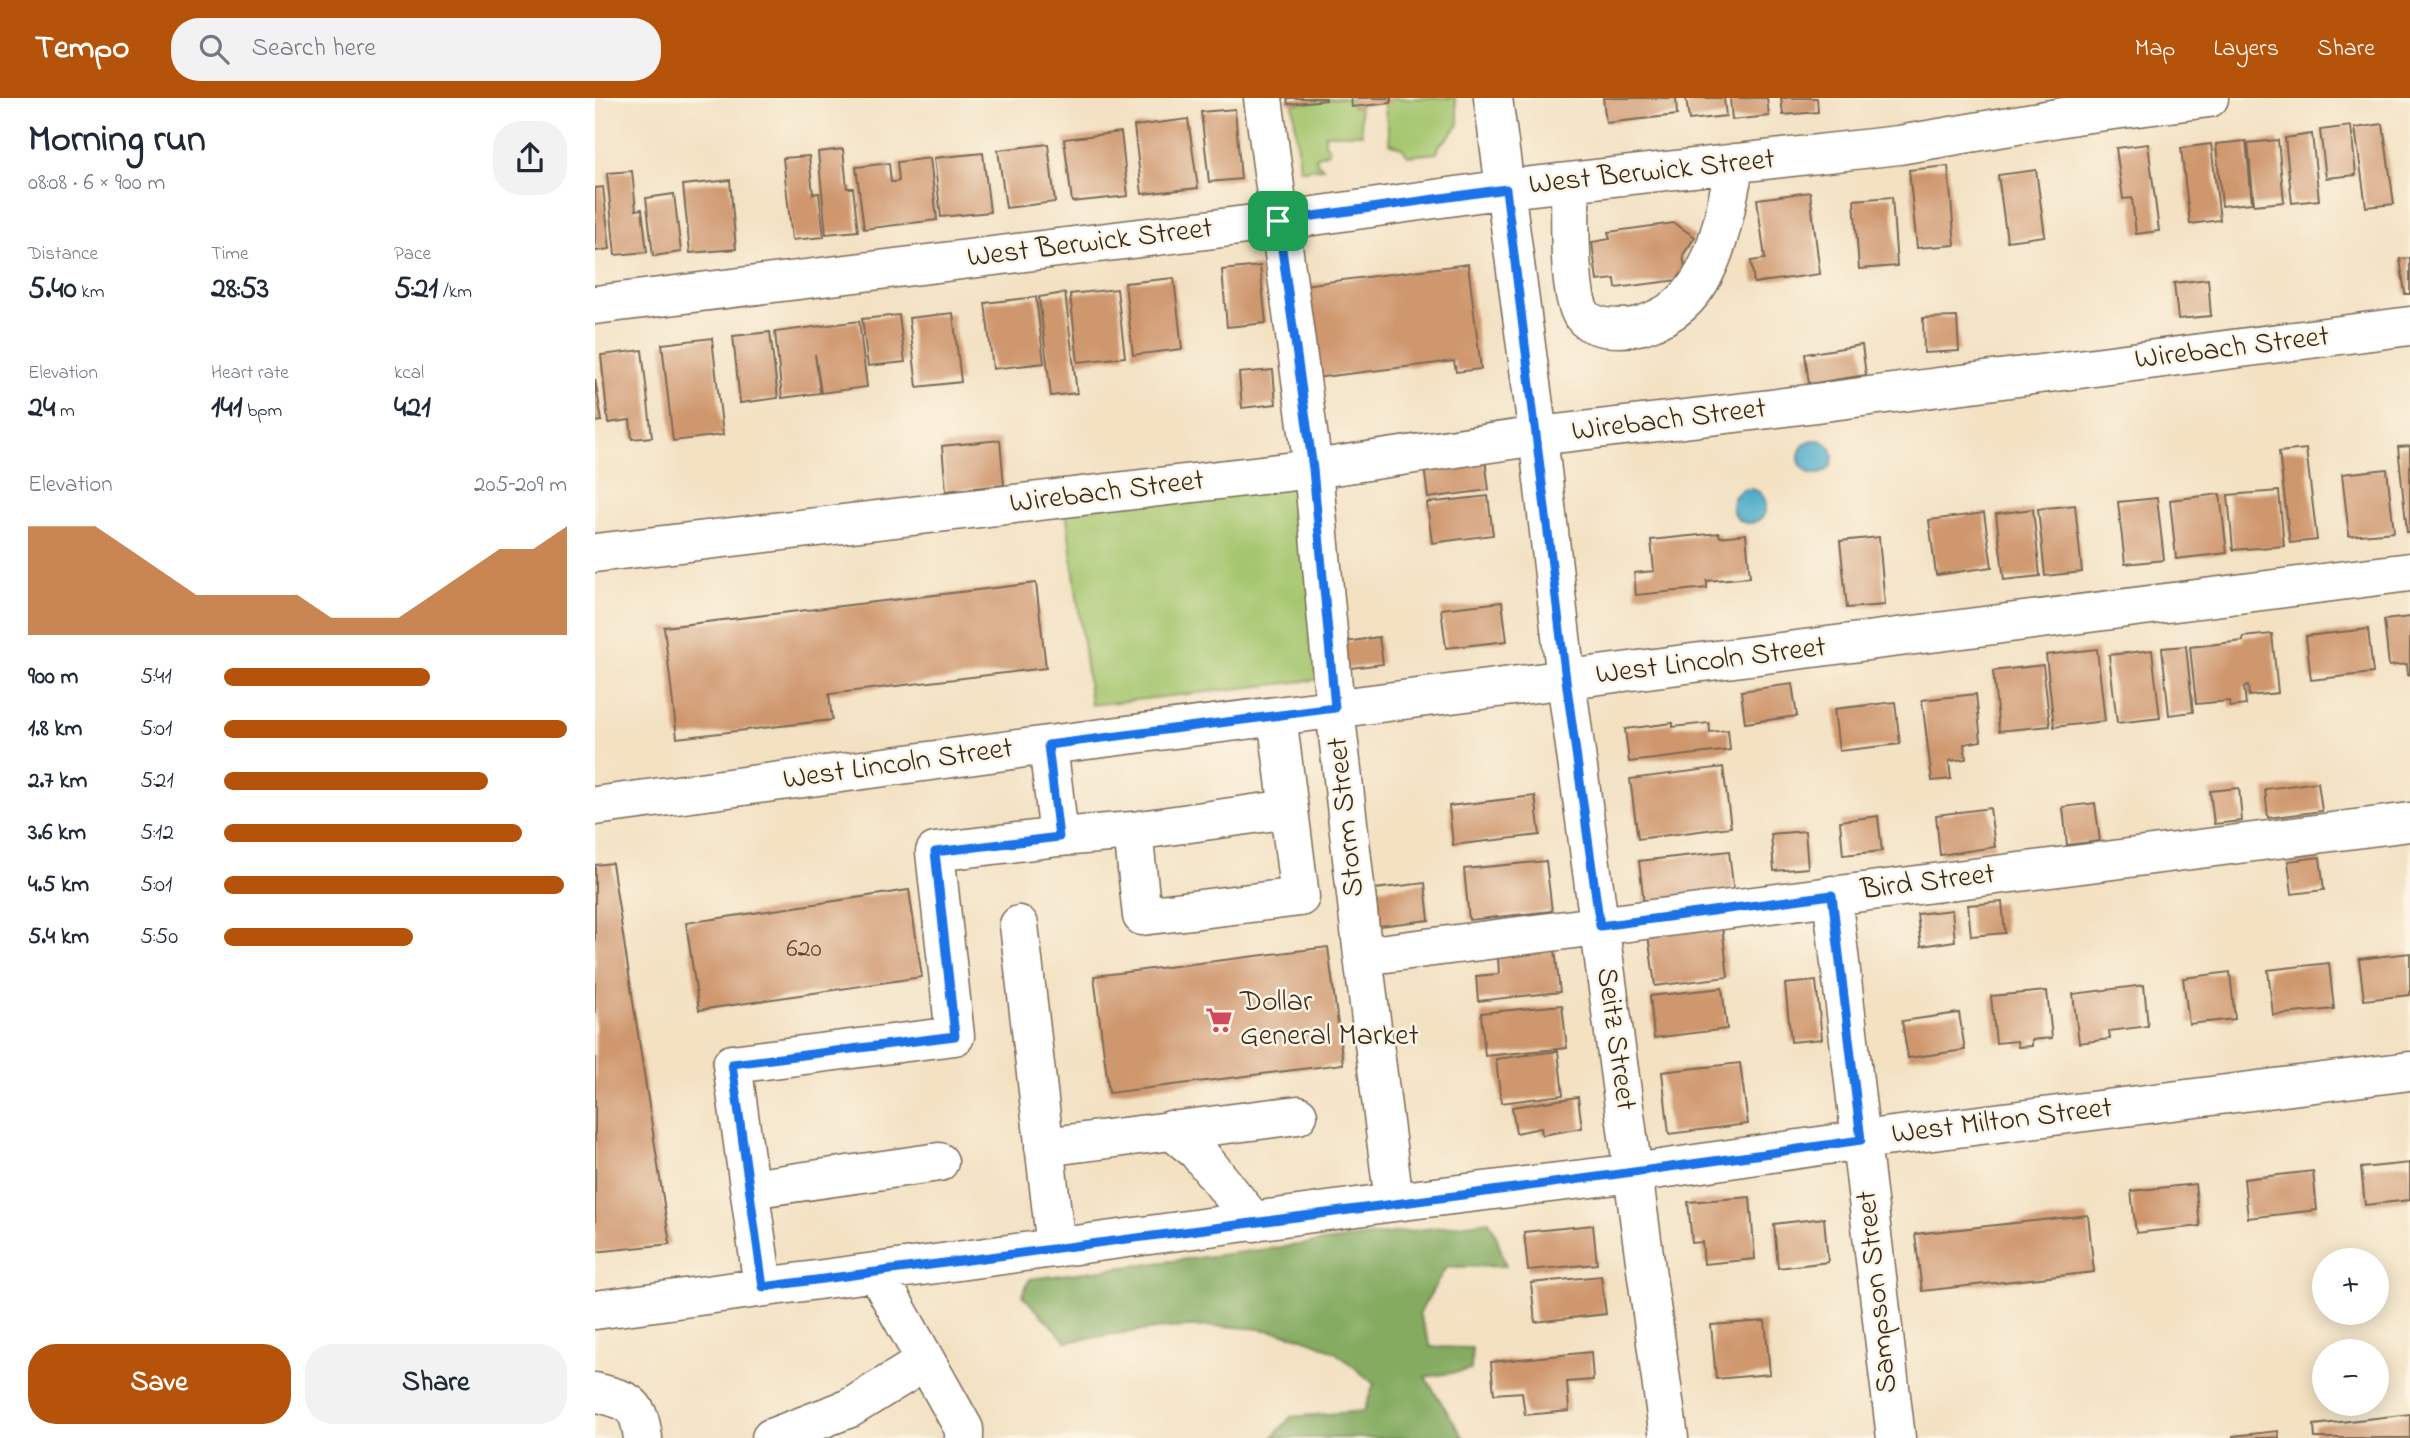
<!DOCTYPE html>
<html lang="en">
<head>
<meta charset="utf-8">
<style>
  body { margin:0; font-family:"Indie Flower",sans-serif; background:#f2f2f3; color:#1f2937; height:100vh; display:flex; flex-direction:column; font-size:26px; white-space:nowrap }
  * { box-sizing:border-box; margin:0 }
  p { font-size:23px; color:#747a83 }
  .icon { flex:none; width:38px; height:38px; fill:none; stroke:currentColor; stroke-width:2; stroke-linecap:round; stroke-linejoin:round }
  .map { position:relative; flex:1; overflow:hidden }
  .details { display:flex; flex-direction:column; background:#fff; width:595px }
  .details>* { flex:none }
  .fabs { position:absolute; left:1717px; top:1150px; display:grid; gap:14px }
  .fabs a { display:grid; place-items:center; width:77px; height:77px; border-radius:50%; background:#fff; box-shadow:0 4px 18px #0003; font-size:35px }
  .pin { position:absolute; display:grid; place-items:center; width:60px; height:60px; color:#fff; margin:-30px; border-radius:14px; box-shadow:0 4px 10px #0006 }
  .round { display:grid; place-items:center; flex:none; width:74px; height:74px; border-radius:28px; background:#f2f2f3 }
  .head { display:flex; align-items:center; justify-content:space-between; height:119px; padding:0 28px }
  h1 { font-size:38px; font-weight:700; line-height:52px }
  .metrics { display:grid; grid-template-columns:repeat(3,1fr); gap:10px; height:119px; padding:7px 28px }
  .metrics div { display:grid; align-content:center }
  .metrics b { font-size:30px; font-weight:700 }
  .metrics small { font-size:19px; font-weight:400 }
  .metrics p { font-size:19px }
  .chart { height:196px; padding:14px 28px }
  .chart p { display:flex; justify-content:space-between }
  .chart svg { width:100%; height:126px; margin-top:7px; fill:#b45309; opacity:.7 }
  .primary-button { display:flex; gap:14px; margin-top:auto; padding:14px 28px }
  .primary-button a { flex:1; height:80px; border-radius:28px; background:#b45309; color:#fff; font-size:28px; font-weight:700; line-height:80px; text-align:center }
  .primary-button a+a { background:#f2f2f3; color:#1f2937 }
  ul { padding:0 28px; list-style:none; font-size:23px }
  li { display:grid; grid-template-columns:112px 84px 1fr; align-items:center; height:52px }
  li i { height:18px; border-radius:9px; background:#b45309 }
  header { display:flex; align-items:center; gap:42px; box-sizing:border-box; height:98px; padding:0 35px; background:#b45309; color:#fff }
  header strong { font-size:33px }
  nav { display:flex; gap:38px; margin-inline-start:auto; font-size:24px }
  .search { width:490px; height:63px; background:#f2f2f3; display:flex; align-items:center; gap:18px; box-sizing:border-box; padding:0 24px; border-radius:28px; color:#747a83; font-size:26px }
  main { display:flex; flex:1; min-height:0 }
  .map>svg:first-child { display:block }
  .green { fill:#a5c66e; stroke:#707846; stroke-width:2 }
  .forest { fill:#84ab61; stroke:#606a40; stroke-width:2 }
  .water { fill:#4daccb; stroke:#446b74; stroke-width:2 }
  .building { fill:#cf976e }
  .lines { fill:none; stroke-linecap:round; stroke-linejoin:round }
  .minor-casing { stroke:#7b6a57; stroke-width:41 }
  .minor { stroke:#fff; stroke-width:38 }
  .route-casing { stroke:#fff; stroke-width:14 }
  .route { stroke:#1a73e8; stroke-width:9 }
  .labels { text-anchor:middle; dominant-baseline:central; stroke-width:5; stroke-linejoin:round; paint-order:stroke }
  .number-label { font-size:26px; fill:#604532 }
  .street-label { font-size:30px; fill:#3b2a1e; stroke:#fcf5e5 }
  .poi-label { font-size:30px; fill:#3b2a1e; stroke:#fcf5e5; text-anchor:start }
</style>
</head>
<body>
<header>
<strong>Tempo</strong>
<div class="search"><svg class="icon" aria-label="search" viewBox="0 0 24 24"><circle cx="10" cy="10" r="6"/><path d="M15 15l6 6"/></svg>Search here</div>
<nav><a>Map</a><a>Layers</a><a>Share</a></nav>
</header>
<main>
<section class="details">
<div class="head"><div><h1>Morning run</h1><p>08:08 · 6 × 900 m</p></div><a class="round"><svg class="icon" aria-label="share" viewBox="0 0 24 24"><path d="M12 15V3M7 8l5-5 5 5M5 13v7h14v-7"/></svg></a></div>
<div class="metrics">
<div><p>Distance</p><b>5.40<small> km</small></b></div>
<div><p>Time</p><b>28:53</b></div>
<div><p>Pace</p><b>5:21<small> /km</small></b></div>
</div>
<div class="metrics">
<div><p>Elevation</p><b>24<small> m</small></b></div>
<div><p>Heart rate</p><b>141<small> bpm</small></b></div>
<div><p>kcal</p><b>421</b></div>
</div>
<div class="chart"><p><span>Elevation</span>205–209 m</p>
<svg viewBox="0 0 160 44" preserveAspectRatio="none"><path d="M0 44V6L10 6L20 6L30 14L40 22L50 30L60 30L70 30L80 30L90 38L100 38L110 38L120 30L130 22L140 14L150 14L160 6V44z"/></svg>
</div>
<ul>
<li><b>900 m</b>5:41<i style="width:60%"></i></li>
<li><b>1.8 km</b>5:01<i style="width:100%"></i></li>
<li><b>2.7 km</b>5:21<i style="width:77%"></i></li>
<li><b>3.6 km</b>5:12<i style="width:87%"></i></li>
<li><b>4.5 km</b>5:01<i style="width:99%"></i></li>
<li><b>5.4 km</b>5:50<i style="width:55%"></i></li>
</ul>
<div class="primary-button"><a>Save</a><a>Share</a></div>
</section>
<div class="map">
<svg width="1815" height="1340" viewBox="0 0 1815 1340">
  <rect width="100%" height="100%" fill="#fcf5e5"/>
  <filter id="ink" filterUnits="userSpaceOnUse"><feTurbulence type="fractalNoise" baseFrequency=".0143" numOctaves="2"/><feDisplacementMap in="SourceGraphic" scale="14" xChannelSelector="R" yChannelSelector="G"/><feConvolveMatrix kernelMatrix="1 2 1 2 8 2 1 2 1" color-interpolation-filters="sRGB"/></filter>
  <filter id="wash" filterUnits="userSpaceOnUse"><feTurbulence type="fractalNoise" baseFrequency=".00686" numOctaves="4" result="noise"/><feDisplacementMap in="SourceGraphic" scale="28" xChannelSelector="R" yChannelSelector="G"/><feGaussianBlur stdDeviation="1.57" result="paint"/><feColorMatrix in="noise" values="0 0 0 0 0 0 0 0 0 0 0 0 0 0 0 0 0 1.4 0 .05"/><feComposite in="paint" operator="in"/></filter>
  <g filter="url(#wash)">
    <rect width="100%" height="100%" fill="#f3e1c2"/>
    <!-- green -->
    <path class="green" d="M744,0H756L757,9H764L767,36H730V45L734,50L733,54L721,59L722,64L728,70L709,72L705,70L698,6Z
      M796,0H860L864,27C857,33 853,42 845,46L842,55L813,58L807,50L795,45L789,5Z
      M697,384L704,394L726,581L496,607L471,413Z"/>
    <!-- forest -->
    <path class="forest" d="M894,1123L901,1137L911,1168L851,1169L824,1216L836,1249L877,1250L876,1272L830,1279L869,1340H677L696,1319L769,1313L779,1286C767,1276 754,1264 741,1255C674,1213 546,1230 472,1244L427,1197L435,1181Z"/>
    <!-- water -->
    <path class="water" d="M1204 359a17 17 0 1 1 34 0a17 17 0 1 1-34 0Z
      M1137 408a17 17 0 1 1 34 0a17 17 0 1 1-34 0Z"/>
    <g id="blocks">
      <!-- building -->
      <path class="building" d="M692,0H731V2L693,6Z
        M756,0H796V5L757,9Z
        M1008,0H1081L1082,17L1011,25Z
        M1091,0H1129L1131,18L1094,22Z
        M1135,0H1172L1174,18L1137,22Z
        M1186,0H1222L1223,14L1188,17Z
        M640,11L646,81L614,84L606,14Z
        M593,21L603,90L547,96L539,28Z
        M1788,26L1799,106L1771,109L1760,30Z
        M1756,28L1761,77L1731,80L1725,32Z
        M526,34L533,98L477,104L469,41Z
        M1717,36L1724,102L1697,105L1690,40Z
        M1683,42L1689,104L1659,107L1653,45Z
        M1651,43L1657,105L1627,108L1621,46Z
        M453,46L460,104L411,110L403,52Z
        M1553,46L1564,133L1541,136L1537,100L1528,101L1521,50Z
        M1616,46L1625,122L1595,126L1586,50Z
        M248,51L252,90H258L263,133L231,136L223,54Z
        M388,55L395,114L346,119L339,60Z
        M214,58L218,96L224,95L229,139L197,142L188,60Z
        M335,60L342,122L269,131L261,69L294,65L296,84H300L304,83L302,64Z
        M1353,68L1360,147L1322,150L1314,72Z
        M1441,72L1450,138L1412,143L1403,77Z
        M37,73L41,112L47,111L52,154L20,157L12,75Z
        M135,82L141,151L95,155L88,87Z
        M8,89L15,151L0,153V90Z
        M1215,94L1225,176L1159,185L1156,163L1170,161L1162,101Z
        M79,96L86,154L58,158L51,100Z
        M1297,99L1302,168L1264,171L1259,102Z
        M1079,125L1100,139L1088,157L1092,181L1021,190L1020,181L1002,183L997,144L1015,141L1013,134Z
        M1815,160V196H1810L1805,161Z
        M873,166L886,271L861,274L859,263L720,280L708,187Z
        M665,168L671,225L632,229L627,172Z
        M579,180L587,251L538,257L530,185Z
        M1613,181L1616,218L1583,221L1579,185Z
        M522,191L530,259L483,264L475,196Z
        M470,195L482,295L456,298L444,199Z
        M441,199L449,265L398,271L390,205Z
        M358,215L366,284L322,289L314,220Z
        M304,217L310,264L273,268L267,221Z
        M1362,219L1364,253L1329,255L1328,220Z
        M264,223L272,289L226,295L220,256L225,295L187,300L180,234Z
        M175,234L183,300L145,305L138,238Z
        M117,240L128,337L78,343L67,246Z
        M1267,247L1271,277L1214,286L1210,256Z
        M47,252L57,339L37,341L35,322L13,325L6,257Z
        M678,272L681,306L647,310L644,275Z
        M0,281L7,323L0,324Z
        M405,342L409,387L351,393L347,348Z
        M1815,348V434H1812L1803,349Z
        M1711,351L1722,442L1695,445L1684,354Z
        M889,353L894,392L833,400L828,360Z
        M1792,371L1799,434L1754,438L1747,376Z
        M1684,393L1689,448L1638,452L1633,397Z
        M1625,396L1632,455L1581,461L1575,402Z
        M893,398L898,437L837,445L832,405Z
        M1562,400L1569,462L1530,466L1523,404Z
        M1480,407L1487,474L1450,478L1443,411Z
        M1438,411L1445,478L1409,482L1401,416Z
        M1389,415L1397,469L1341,477L1334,422Z
        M1124,435L1125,439L1151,436L1155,479L1112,483V490L1041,497L1039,475L1059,473L1056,442Z
        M1284,439L1290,507L1252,510L1245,443Z
        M441,485L451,570L234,596L237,622L82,640L69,529Z
        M907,504L912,543L851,550L846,511Z
        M1815,519V577L1813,578L1812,566L1794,568L1789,522Z
        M1773,531L1778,575L1716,582L1711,538Z
        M1677,536L1683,595L1654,598L1653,588L1649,589L1651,607L1635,609L1634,603L1601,606L1595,549L1648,543V539Z
        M784,539L788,566L748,571L744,545Z
        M1591,548L1598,614L1574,617L1567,550Z
        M1502,551L1510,623L1459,629L1451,557Z
        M1557,552L1565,620L1522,625L1514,557Z
        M1448,567L1455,628L1404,633L1398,573Z
        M1197,586L1202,618L1150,625L1146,593Z
        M1381,596L1386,643L1369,646L1371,661L1354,663L1356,681L1337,683L1327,602Z
        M1300,604L1305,646L1244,653L1239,611Z
        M1078,625V629L1114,625L1115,634L1133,632L1135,652L1034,664L1030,631Z
        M1128,669L1136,729L1043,741L1035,681Z
        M1723,684L1727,713L1673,720L1670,691Z
        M1644,690L1647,723L1619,726L1615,693Z
        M940,698L945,737L858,747L854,708Z
        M1500,705L1505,743L1472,747L1468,709Z
        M1395,710L1400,749L1345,757L1341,717Z
        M1283,718L1287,753L1248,757L1245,723Z
        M1210,733L1213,770L1179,773L1176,736Z
        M1134,753L1139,796L1049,806L1044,763Z
        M1725,759L1729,792L1697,796L1693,763Z
        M951,763L957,813L874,822L869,771Z
        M17,765L75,1146L0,1154V767Z
        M830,785L834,822L784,828L780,791Z
        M314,792L327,879L104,912L91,825Z
        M1407,804L1410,835L1376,838L1373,807Z
        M1357,812L1360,843L1326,848L1322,816Z
        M1127,828L1133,879L1060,888L1053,837Z
        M733,849L748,966L514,995L499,878Z
        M960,852L965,894L883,903L881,878L904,876L903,858Z
        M1815,855V897L1769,902L1764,861Z
        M1734,865L1739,911L1678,917L1673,872Z
        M1635,874L1640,921L1594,926L1588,880Z
        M1221,883L1227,941L1196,944L1190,886Z
        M1549,887L1553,928L1514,933L1515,941L1484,945L1478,896Z
        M1127,890L1132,931L1059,940L1055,898Z
        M1452,893L1457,940L1437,942V948L1423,949L1422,943L1401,945L1396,898Z
        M967,907L972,950L890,958L886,915Z
        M1364,915L1370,952L1313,960L1307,923Z
        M963,953L968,997L906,1005L901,961Z
        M1145,965L1153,1026L1074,1036L1067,974Z
        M983,999L987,1030L947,1037L946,1030L921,1035L917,1009Z
        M1815,1065V1102L1770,1107L1766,1070Z
        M1718,1073L1722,1112L1653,1120L1649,1081Z
        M1600,1086L1605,1128L1541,1135L1536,1093Z
        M1155,1099L1160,1161L1109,1166L1107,1144L1097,1145L1093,1104Z
        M1493,1117L1499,1174L1327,1193L1320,1136Z
        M1229,1120L1233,1164L1183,1170L1179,1126Z
        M998,1127L1002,1166L933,1172L929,1134Z
        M1006,1178L1011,1216L940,1224L936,1185Z
        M1170,1223L1175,1276L1121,1281L1116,1227Z
        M996,1254L998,1282L972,1284L974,1313L930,1317L927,1294L899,1296L896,1264Z
        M1815,1316V1340H1720L1719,1327Z
        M1683,1333L1684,1340H1638V1338Z"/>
    </g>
  </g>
  <g filter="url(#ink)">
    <use href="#blocks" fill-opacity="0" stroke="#7b6a57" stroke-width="2"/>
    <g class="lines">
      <defs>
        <path id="minor" d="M668,0L718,371L740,610L768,858L799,1104
          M898,0L943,338L971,582L1074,1340
          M975,84C976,113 972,195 987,217C996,229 1012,230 1026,230C1040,230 1049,227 1062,221C1120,197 1128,121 1140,65
          M0,207L683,123L911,91L1304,47L1480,17L1614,0
          M0,455L718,371L943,338L1175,311L1815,228
          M682,618L705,799L547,818L538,733L694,711
          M453,647L464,739L538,733
          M0,708L453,647L1815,474
          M1237,797L1301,1340
          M424,827L461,1150
          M768,858L1815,724
          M576,1032L602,1053L659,1124
          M449,1049L703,1017
          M155,1091L344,1064
          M281,1174L369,1331V1340
          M168,1189L137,966L360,938L340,754L464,739
          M0,1212L799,1104L1038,1075L1266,1042L1815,973
          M0,1294C34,1303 43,1303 48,1340
          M176,1340L255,1310L331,1263"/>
      </defs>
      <!-- minor casing -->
      <use href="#minor" class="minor-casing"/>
      <!-- minor -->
      <use href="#minor" class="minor"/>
    </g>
  </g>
  <g class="lines" filter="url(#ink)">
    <defs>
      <path id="route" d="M911,91L971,582L1005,828L1237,797L1266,1042C901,1095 534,1140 168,1189L137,966L360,938L340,754L464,739L453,647L740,610L718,371L683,123Z"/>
    </defs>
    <!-- route casing -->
    <use href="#route" class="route-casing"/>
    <!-- route -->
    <use href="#route" class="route"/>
  </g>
  <!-- icons -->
  <defs>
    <symbol id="supermarket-bare" viewBox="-9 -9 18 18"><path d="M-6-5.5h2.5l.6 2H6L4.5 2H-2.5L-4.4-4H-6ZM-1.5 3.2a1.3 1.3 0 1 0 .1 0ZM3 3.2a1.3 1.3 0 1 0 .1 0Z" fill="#d1495b" stroke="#fcf5e5" stroke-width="2.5" paint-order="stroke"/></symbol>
  </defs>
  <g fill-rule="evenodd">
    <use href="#supermarket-bare" x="605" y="903" width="38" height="38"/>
  </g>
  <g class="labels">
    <!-- number labels -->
    <g class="number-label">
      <text x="209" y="852">620</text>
    </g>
    <!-- street labels -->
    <g class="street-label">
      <text transform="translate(1057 75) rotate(-6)">West Berwick Street</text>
      <text transform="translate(495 146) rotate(-7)">West Berwick Street</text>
      <text transform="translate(1637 251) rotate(-7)">Wirebach Street</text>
      <text transform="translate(1074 323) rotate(-7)">Wirebach Street</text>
      <text transform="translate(512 395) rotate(-7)">Wirebach Street</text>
      <text transform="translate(1116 564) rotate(-7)">West Lincoln Street</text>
      <text transform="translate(303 667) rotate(-8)">West Lincoln Street</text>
      <text transform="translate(752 719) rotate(-96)">Storm Street</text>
      <text transform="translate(1333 785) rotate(-7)">Bird Street</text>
      <text transform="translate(1020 941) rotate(82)">Seitz Street</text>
      <text transform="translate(1407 1024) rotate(-7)">West Milton Street</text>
      <text transform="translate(1283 1194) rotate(-96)">Sampson Street</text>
    </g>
    <!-- poi labels -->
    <g class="poi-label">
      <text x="645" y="905">Dollar<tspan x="645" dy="34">General Market</tspan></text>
    </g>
  </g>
</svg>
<div class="fabs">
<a>+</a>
<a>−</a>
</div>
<div class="pin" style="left:683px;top:123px;background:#1e9e55"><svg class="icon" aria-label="arrive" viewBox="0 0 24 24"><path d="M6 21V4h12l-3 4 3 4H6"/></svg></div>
</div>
</main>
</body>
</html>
